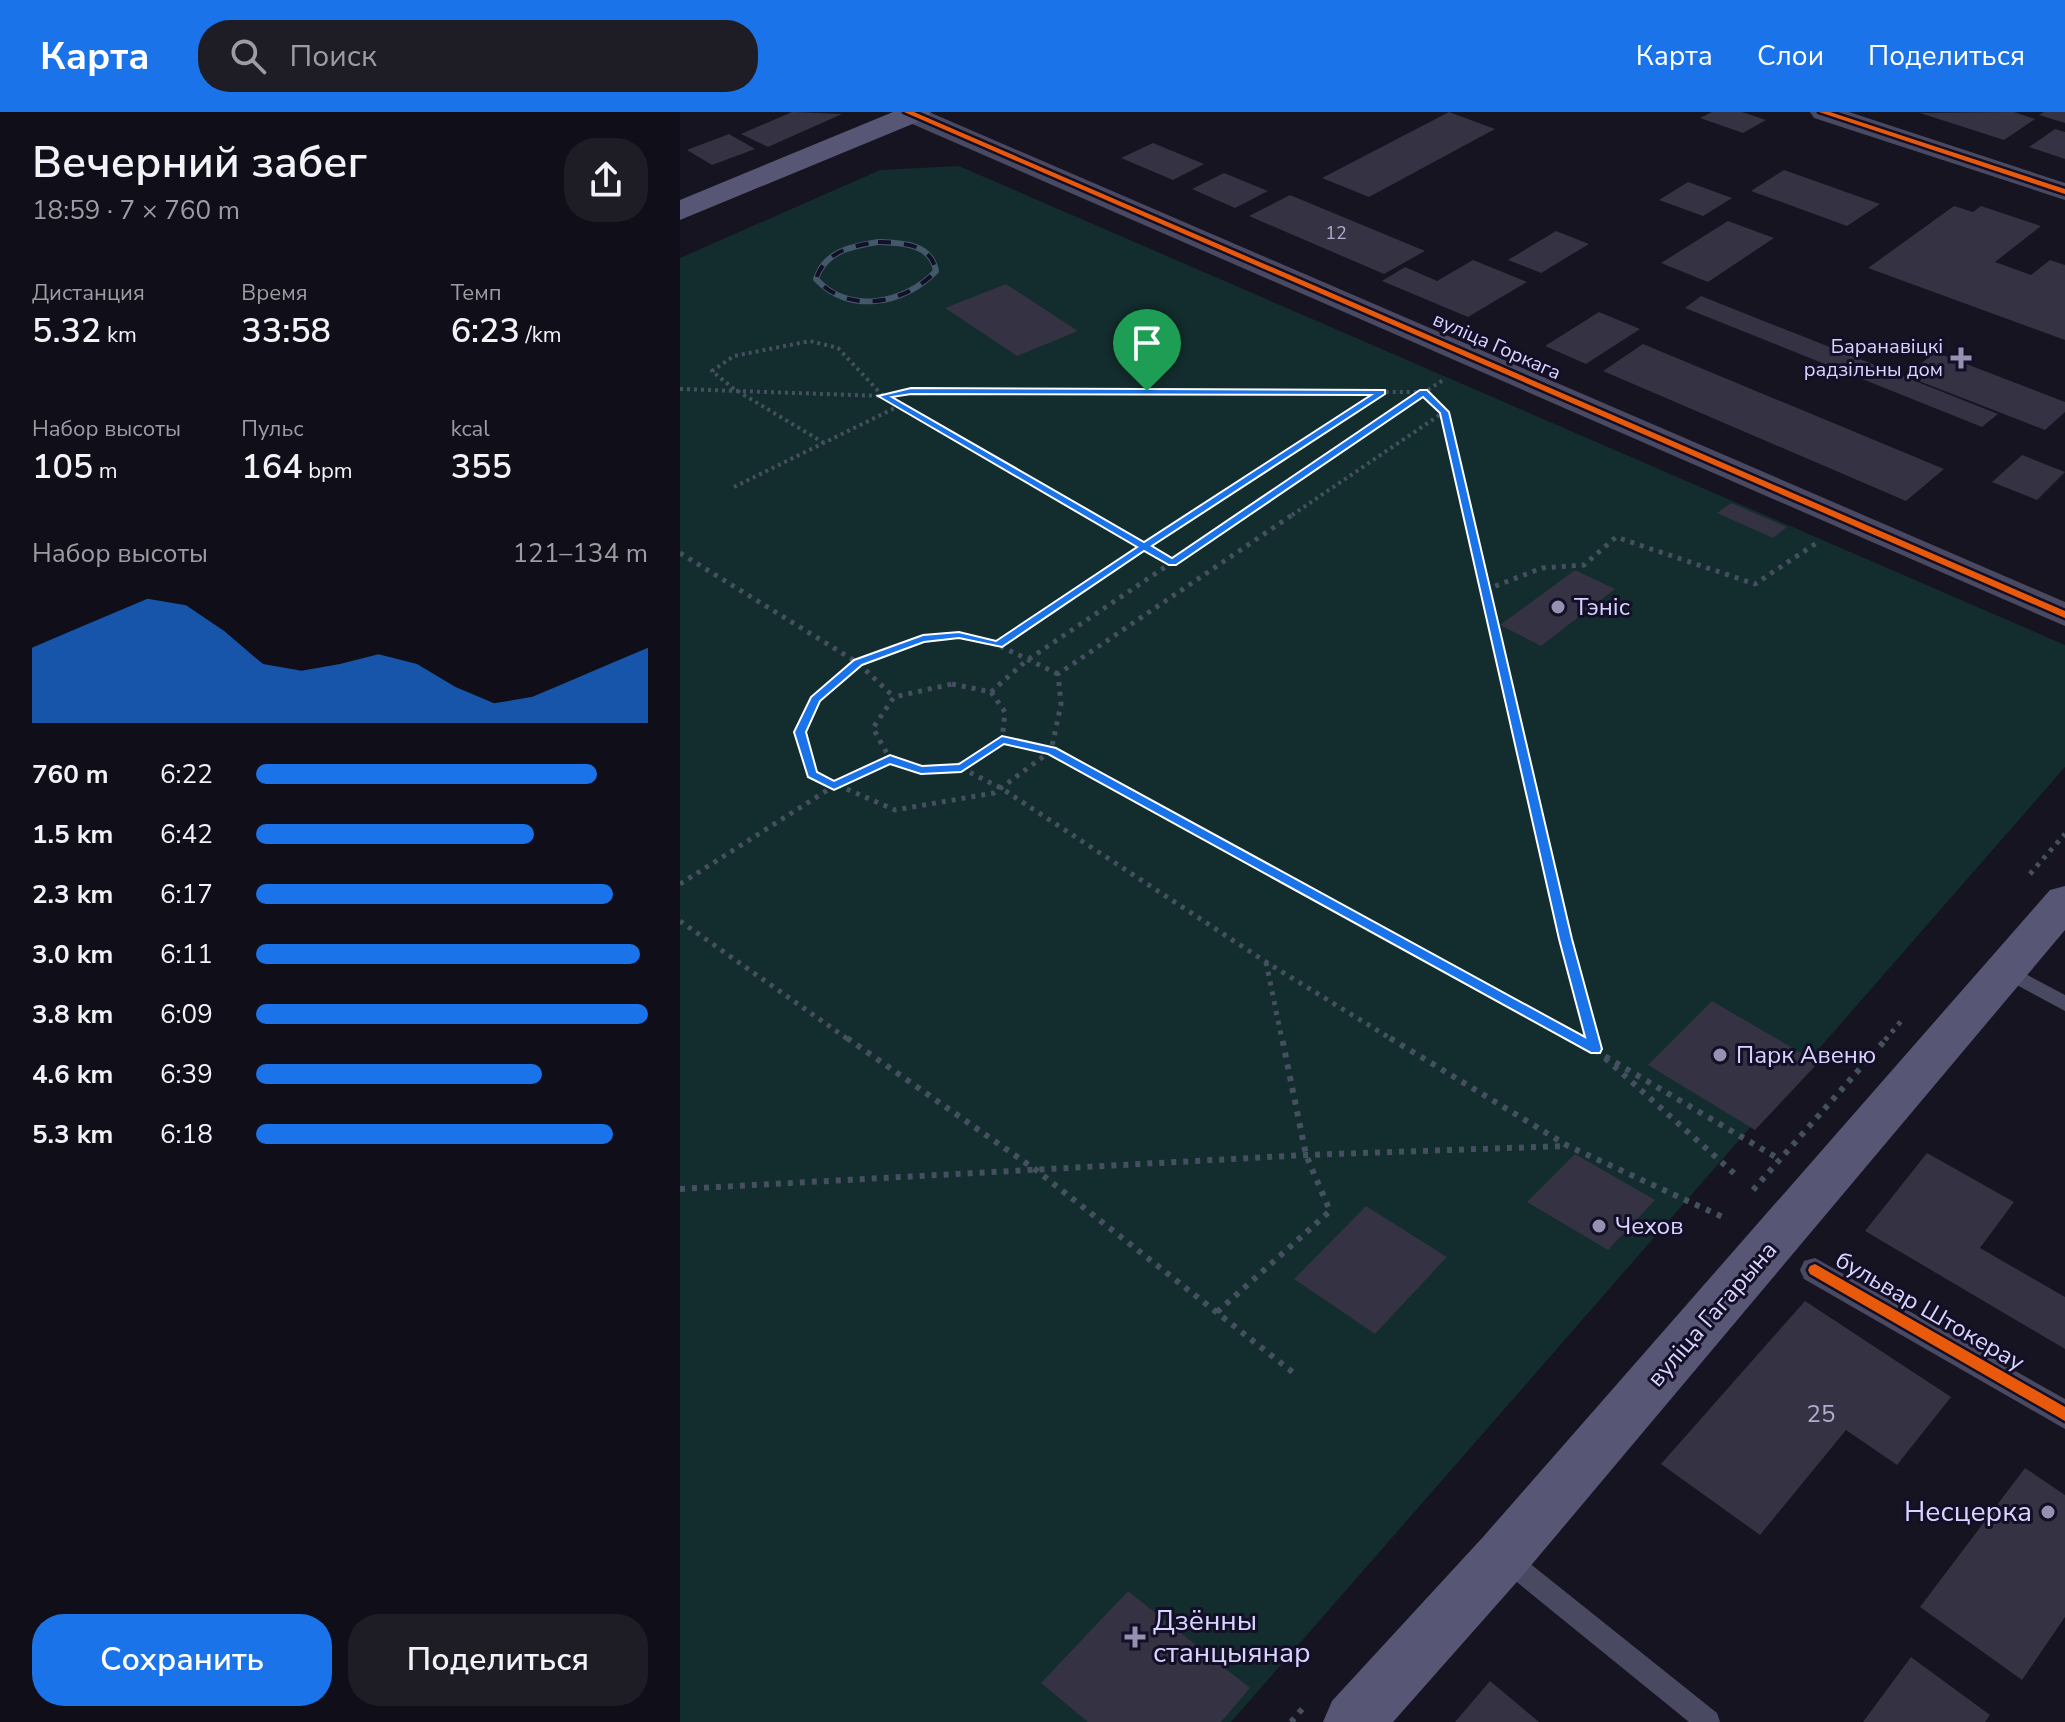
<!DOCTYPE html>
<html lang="ru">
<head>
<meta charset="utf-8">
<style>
  body { margin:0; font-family:"Nunito Sans",sans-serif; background:#1e1d26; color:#f1f3f6; height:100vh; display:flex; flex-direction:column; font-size:30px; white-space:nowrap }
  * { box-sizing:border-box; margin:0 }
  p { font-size:26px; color:#9c9ca2 }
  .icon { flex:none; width:44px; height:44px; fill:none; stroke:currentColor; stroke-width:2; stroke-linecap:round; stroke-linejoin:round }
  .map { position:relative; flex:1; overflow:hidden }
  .details { display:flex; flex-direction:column; background:#100f19; width:680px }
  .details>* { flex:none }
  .pin { position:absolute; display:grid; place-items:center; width:68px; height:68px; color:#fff; margin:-82px -34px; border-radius:50% 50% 50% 0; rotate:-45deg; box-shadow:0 0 8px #0007 }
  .pin .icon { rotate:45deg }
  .round { display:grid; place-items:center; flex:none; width:84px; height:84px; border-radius:32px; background:#1e1d26 }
  .headline { display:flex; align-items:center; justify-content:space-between; height:136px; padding:0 32px }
  h1 { font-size:44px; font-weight:600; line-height:60px }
  .figures { display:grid; grid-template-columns:repeat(3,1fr); gap:12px; height:136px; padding:8px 32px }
  .figures div { display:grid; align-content:center }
  .figures b { font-size:34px; font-weight:600 }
  .figures small { font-size:22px; font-weight:400 }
  .figures p { font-size:22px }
  .chart { height:224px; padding:16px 32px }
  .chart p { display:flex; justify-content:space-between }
  .chart svg { width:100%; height:144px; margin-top:8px; fill:#1a73e8; opacity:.7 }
  .action { display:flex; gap:16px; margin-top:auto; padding:16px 32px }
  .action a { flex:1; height:92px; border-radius:32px; background:#1a73e8; color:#fff; font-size:32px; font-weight:600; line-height:92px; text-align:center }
  .action a+a { background:#1e1d26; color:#f1f3f6 }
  ul { padding:0 32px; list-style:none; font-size:26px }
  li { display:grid; grid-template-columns:128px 96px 1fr; align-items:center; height:60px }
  li i { height:20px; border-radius:10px; background:#1a73e8 }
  header { display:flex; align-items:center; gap:48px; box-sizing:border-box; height:112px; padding:0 40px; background:#1a73e8; color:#fff }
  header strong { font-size:38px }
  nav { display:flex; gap:44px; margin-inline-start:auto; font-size:28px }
  .search { width:560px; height:72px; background:#1e1d26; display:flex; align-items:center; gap:20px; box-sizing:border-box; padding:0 28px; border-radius:32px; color:#9c9ca2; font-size:30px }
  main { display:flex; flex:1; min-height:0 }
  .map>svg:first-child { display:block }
  .green { fill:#132c2d }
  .building { fill:#343243 }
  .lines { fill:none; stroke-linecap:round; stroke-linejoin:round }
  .path-far2 { stroke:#44505f; stroke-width:4; stroke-dasharray:3 4; stroke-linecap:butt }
  .path-far1 { stroke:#44505f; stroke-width:5; stroke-dasharray:4 6; stroke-linecap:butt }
  .path { stroke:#44505f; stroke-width:6; stroke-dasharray:5 7; stroke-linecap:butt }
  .service { fill:#4a4962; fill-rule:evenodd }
  .pedestrian { fill:#4a4962; fill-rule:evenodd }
  .tertiary { fill:#4a4962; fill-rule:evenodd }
  .secondary { fill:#575674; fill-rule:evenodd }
  .rail-casing { stroke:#43596b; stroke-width:6 }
  .rail { stroke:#130f26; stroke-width:4; stroke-dasharray:13; stroke-linecap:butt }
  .cycleway-casing { stroke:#130f26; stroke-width:5 }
  .cycleway { fill:#e8590c; fill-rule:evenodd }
  .route { fill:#1a73e8; stroke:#fff; stroke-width:2; fill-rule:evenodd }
  .poi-dot { fill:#9591b1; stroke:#130f26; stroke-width:3 }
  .labels { text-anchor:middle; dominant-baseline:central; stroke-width:6; stroke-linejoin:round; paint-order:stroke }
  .far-number-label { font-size:18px; fill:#b0acd0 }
  .far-street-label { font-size:20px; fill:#d9d4ff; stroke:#130f26 }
  .far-poi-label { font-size:20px; fill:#d9d4ff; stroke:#130f26; text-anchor:end }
  .poi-label { font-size:24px; fill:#d9d4ff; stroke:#130f26; text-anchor:start }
  .street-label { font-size:24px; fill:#d9d4ff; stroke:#130f26 }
  .near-number-label { font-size:24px; fill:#b0acd0 }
  .near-poi-label { font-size:28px; fill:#d9d4ff; stroke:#130f26; text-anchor:end }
</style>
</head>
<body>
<header>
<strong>Карта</strong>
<div class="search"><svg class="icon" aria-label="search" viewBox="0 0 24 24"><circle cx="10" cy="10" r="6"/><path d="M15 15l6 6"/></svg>Поиск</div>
<nav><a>Карта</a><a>Слои</a><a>Поделиться</a></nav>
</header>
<main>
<section class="details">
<div class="headline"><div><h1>Вечерний забег</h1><p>18:59 · 7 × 760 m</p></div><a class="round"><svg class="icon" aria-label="share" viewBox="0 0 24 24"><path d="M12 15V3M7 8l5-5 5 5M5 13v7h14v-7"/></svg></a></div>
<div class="figures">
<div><p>Дистанция</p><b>5.32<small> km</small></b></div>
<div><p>Время</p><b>33:58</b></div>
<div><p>Темп</p><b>6:23<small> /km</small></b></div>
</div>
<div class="figures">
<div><p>Набор высоты</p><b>105<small> m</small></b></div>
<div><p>Пульс</p><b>164<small> bpm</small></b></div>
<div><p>kcal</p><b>355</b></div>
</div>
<div class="chart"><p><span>Набор высоты</span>121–134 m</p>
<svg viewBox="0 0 160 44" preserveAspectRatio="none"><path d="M0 44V21L10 16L20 11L30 6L40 8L50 16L60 26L70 28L80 26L90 23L100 26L110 33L120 38L130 36L140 31L150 26L160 21V44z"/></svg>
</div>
<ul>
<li><b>760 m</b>6:22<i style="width:87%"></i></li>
<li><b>1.5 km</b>6:42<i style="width:71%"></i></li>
<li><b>2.3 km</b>6:17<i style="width:91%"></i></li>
<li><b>3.0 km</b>6:11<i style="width:98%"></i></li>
<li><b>3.8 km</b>6:09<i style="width:100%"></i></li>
<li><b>4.6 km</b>6:39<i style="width:73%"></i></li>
<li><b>5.3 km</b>6:18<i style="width:91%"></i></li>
</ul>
<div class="action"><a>Сохранить</a><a>Поделиться</a></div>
</section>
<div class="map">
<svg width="1385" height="1610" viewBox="0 0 1385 1610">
  <rect width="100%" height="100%" fill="#161421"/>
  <!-- green -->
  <path class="green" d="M279,54L1385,533V655L551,1610H0V146L200,58Z"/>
  <!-- building -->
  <path class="building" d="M112,0L162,2L88,35L61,22Z
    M769,0L815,17L689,85L642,66Z
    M1032,0H1062L1086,8L1063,21L1020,6Z
    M1334,0L1355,7L1324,28L1240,1Z
    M1364,0H1385V11L1359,3Z
    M1375,17L1385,20V47L1349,35Z
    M49,22L75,37L32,53L7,38Z
    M473,31L524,52L493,68L441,46Z
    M1104,58L1200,92L1167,114L1071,79Z
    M544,61L588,79L555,96L512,77Z
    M1008,70L1052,86L1023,104L979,88Z
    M610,83L745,139L704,162L569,104Z
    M1274,94L1293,100L1301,94L1361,114L1315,150L1351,163L1370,148L1385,153V228L1188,156Z
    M1048,109L1094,126L1028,170L981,151Z
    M876,119L909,132L861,161L828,148Z
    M793,148L847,170L788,205L702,169L725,155L757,169Z
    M326,172L398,219L337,244L265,196Z
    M1021,184L1318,302L1302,315L1005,196Z
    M919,200L960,217L906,252L865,234Z
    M963,232L1264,357L1226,389L923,259Z
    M1255,240L1385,290V300L1365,318L1226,264Z
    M1342,343L1385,360L1357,388L1312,370Z
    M1051,391L1107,415L1093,426L1037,401Z
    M895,458L935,477L861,534L820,513Z
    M1032,889L1138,951L1075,1018L968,953Z
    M1247,1041L1334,1090L1300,1136L1385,1185V1237L1185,1119Z
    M895,1042L975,1088L928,1138L847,1090Z
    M686,1094L767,1145L695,1222L614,1167Z
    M1125,1189L1271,1285L1217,1353L1166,1318L1080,1423L981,1352Z
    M1345,1356L1385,1383V1505L1342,1568L1240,1495Z
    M448,1479L570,1576L541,1610H408L361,1571Z
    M1231,1545L1310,1603L1305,1610H1183Z
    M810,1569L859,1610H775Z"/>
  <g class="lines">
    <!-- path-far2 -->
    <path class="path-far2" d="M0,277L202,284
      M144,331L54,277L32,259L54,244L130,229L158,236L203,284
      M54,375L219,294
      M410,403L203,284L231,279L744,280L764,300L788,403
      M515,403L701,281
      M562,403L763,268
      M612,403L764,300"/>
    <!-- path-far1 -->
    <path class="path-far1" d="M407,401L493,451
      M787,401L805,478L862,456L904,453L936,425L1075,472L1138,430
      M0,441L178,551L214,585
      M805,478L885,827L913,928
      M318,533L279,523L243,526L178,551L135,587L120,620L132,662L215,698L314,681L371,639L381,592L378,562L615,401
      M378,562L318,533L518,401
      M272,572L311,580L325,600L322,628C279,658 261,664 210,647L193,616L214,585Z
      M311,580L346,549L565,401
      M322,628L371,639L898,928
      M281,656L321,676L586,850L713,928
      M1350,762L1385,722
      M0,772L154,674L210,647
      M0,809L169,928
      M586,850L602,928
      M1205,928L1222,908"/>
    <!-- path -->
    <path class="path" d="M167,926L356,1058L615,1262
      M710,926L888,1034L1047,1107
      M894,926L1099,1047
      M912,926L915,936
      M925,946L1056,1063
      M0,1077L626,1043L886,1034
      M1073,1078L1207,926
      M537,1200L650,1099L626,1043L602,926
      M611,1610L623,1596"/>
    <!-- service -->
    <path class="service" d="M1325,851L1385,883V899L1318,863L1316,858L1318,853Z
      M825,1435L833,1438L1037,1601L1040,1610H1009L817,1454L813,1446L817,1438Z"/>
    <!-- pedestrian -->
    <path class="pedestrian" d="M1135,1146L1385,1287V1317L1124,1167L1120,1158L1124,1149Z"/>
    <!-- tertiary -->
    <path class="tertiary" d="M220,0H249L1385,490V514L223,8Z
      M1130,0H1169L1385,71V88L1134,6Z"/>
    <!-- secondary -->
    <path class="secondary" d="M213,0H251L247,6L0,108V88Z
      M1385,774V818L843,1463L713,1610H643L652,1589L803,1425L1370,778Z"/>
    <defs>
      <path id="rail" d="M198,130C222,131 251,131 256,159C225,192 169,203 136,167C145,139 172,134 198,130Z"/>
    </defs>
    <!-- rail casing -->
    <use href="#rail" class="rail-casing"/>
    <!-- rail -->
    <use href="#rail" class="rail"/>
    <defs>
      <path id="cycleway" d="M224,0H234L1385,499V506Z
        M1139,0H1150L1385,77V82Z
        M1135,1152L1385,1295V1309L1130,1162L1128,1158L1130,1154Z"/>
    </defs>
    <!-- cycleway casing -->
    <use href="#cycleway" class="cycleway-casing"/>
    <!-- cycleway -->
    <use href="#cycleway" class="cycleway"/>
  </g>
  <!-- route -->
  <path class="route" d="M231,276L705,278V282L472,434L492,446L740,278H747L769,300L892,827L922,937L920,941H911L368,642L324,632L281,660L241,662L210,652L154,678L128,665L114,620L131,585L174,548L243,523L279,520L316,529L457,435L198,284ZM231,282L691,283L464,430L212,285ZM743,285L760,301L879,827L905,925L376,636L322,624L279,652L242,654L210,643L154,669L137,660L126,620L140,589L182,553L244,530L279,526L322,535L464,439L489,453H496Z"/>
  <!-- markers -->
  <g class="poi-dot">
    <path d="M1277 234h8v8h8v8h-8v8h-8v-8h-8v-8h8z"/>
    <circle cx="878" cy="495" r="8"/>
    <circle cx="1040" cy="943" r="8"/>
    <circle cx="919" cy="1114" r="8"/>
    <circle cx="1368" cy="1400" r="8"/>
    <path d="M451 1513h8v8h8v8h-8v8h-8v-8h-8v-8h8z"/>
  </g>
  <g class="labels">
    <!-- far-number labels -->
    <g class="far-number-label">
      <text x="656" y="121">12</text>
    </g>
    <!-- far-street labels -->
    <g class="far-street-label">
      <text transform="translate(817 234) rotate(24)">вуліца Горкага</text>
    </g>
    <!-- far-poi labels -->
    <g class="far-poi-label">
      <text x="1263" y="234">Баранавіцкі<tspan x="1263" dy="23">радзільны дом</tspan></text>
    </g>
    <!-- poi labels -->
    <g class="poi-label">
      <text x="894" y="495">Тэніс</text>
      <text x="1056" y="943">Парк Авеню</text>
      <text x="935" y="1114">Чехов</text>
    </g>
    <!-- street labels -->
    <g class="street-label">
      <text transform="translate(1250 1199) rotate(30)">бульвар Штокерау</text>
      <text transform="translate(1032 1202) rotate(-49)">вуліца Гагарына</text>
    </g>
    <!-- near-number labels -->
    <g class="near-number-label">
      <text x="1141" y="1302">25</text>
    </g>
    <!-- near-poi labels -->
    <g class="near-poi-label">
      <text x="1352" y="1400">Несцерка</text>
      <text x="473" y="1509" text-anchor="start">Дзённы<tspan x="473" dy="32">станцыянар</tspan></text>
    </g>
  </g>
</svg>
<div class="pin" style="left:467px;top:279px;background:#1e9e55"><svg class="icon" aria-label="arrive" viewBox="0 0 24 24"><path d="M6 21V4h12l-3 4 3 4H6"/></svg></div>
</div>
</main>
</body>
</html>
